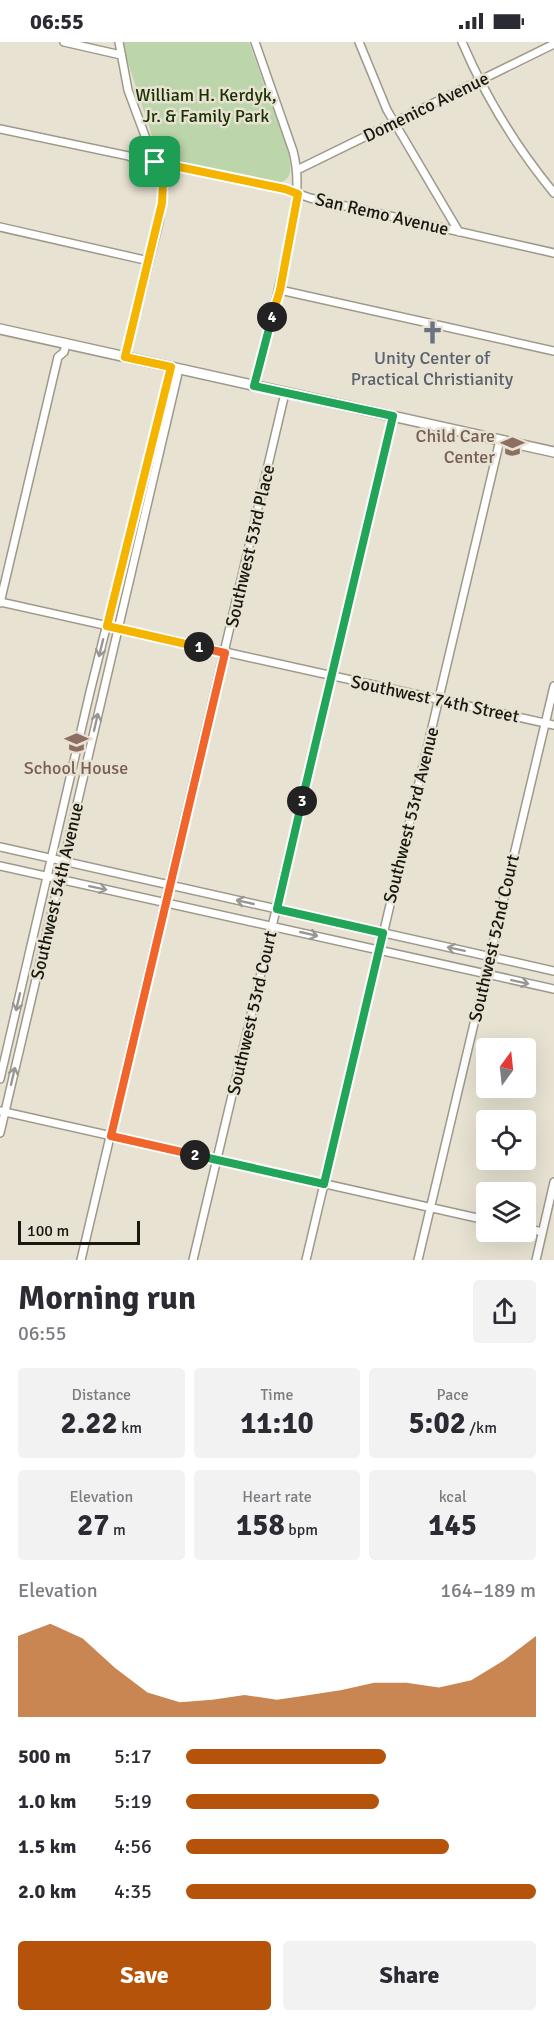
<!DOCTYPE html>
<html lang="en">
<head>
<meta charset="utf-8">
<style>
  body { margin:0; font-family:Signika,sans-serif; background:#f2f2f3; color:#2b2b33; height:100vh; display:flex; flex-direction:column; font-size:22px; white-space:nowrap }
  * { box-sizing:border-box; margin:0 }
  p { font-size:20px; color:#7c7c81 }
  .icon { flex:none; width:33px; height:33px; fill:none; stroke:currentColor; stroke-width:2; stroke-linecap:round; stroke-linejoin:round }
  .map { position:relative; height:1218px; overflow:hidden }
  .panel { display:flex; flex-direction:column; background:#fff; flex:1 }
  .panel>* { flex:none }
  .needle { width:39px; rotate:15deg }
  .controls { position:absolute; left:476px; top:996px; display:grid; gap:12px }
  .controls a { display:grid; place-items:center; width:60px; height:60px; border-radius:6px; background:#fff; box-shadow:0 6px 24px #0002; font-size:30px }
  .scale { position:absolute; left:18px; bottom:15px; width:122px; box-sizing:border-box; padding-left:6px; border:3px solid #191711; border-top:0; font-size:16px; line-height:21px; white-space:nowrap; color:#191711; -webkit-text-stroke:4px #e7e2d2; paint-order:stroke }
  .pin { position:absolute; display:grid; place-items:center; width:51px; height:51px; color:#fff; margin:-26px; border-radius:12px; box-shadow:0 3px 9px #0006 }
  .km { position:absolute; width:30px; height:30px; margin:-15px; border-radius:50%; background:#222; color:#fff; font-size:16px; line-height:30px; text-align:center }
  .round { display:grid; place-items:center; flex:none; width:63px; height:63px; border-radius:6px; background:#f2f2f3 }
  .summary { display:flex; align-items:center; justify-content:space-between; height:102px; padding:0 18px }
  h1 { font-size:33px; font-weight:700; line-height:45px }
  .figures { display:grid; grid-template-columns:repeat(3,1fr); gap:9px; height:102px; padding:6px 18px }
  .figures div { display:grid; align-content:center; border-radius:6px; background:#f2f2f3; text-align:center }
  .figures b { font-size:30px; font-weight:700 }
  .figures small { font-size:16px; font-weight:400 }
  .figures p { font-size:16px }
  .chart { height:168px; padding:12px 18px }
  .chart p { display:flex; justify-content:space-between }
  .chart svg { width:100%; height:108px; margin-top:6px; fill:#b45309; opacity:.7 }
  .primary-button { display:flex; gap:12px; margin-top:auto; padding:12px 18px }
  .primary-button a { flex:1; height:69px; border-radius:6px; background:#b45309; color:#fff; font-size:24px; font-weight:700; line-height:69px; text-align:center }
  .primary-button a+a { background:#f2f2f3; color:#2b2b33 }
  ul { padding:0 18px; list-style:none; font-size:20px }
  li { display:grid; grid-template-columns:96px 72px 1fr; align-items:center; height:45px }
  li i { height:15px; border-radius:8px; background:#b45309 }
  .status { display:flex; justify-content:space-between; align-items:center; height:42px; padding:0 30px; background:#fff; direction:ltr }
  .status svg { height:16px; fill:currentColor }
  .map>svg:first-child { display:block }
  .green { fill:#bdd5ab }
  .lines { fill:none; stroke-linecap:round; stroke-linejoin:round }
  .minor-casing { stroke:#9e998a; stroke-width:10 }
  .secondary-casing { stroke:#9e998a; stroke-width:12 }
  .minor { stroke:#fff; stroke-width:7 }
  .secondary { stroke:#fff; stroke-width:9 }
  .oneway { stroke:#989794 }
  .split-1-casing { stroke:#fff; stroke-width:12 }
  .split-2-casing { stroke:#fff; stroke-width:12 }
  .split-3-casing { stroke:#fff; stroke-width:12 }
  .split-4-casing { stroke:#fff; stroke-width:12 }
  .split-5-casing { stroke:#fff; stroke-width:12 }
  .split-1 { stroke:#f5b400; stroke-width:8 }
  .split-2 { stroke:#f0652b; stroke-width:8 }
  .split-3 { stroke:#22a559; stroke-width:8 }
  .split-4 { stroke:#22a559; stroke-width:8 }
  .split-5 { stroke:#f5b400; stroke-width:8 }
  .labels { text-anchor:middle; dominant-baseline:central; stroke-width:5; stroke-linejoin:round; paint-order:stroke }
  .park-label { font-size:18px; fill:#193100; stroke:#e7e2d2 }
  .street-label { font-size:18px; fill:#191711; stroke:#e7e2d2 }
  .worship-label { font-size:18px; fill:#5b616d; stroke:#e7e2d2 }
  .education-label { font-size:18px; fill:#785e54; stroke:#e7e2d2; text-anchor:end }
</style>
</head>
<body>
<div class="status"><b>06:55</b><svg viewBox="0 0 49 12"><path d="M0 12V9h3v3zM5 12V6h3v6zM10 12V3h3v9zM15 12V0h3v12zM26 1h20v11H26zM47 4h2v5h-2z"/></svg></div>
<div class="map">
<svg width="554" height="1218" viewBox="0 0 554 1218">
  <rect width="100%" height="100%" fill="#e7e2d2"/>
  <!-- green -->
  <path class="green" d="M124,0H249L287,106C291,121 296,141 273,141L164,118L159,115L127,18Z"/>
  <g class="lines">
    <defs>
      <path id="minor" d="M64,0L121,13
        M119,0L128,48L164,145L159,180L125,315
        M359,0L387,68L459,190
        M462,0C485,54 517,106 554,151
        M0,87L285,147L310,156L554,211
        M130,115L142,109L147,99
        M297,128L554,2
        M0,185L149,219
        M280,248L554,309
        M254,344C265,299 278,255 287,209C294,176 302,143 293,109L255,0
        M0,560L554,683
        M0,561L58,315L64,310L66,302
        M0,805L554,929
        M0,824L554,947
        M0,1037L90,650L171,325
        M0,1069L486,1178
        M0,1091L179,327
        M525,1186L542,1190
        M81,1218L285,351
        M193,1218L393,374
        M306,1218L500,398
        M418,1218L554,644
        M536,1218L554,1140"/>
      <path id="secondary" d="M0,287L554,410"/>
    </defs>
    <!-- minor casing -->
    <use href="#minor" class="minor-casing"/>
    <!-- secondary casing -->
    <use href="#secondary" class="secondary-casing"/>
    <!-- minor -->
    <use href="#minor" class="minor"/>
    <!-- secondary -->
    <use href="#secondary" class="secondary"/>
  </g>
  <!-- one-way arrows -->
  <defs><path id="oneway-shaft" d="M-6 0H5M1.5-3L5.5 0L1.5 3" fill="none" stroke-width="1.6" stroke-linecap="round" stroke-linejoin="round" transform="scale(1.5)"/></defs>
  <g class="oneway">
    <use href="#oneway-shaft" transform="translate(101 606) rotate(104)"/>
    <use href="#oneway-shaft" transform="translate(96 680) rotate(-77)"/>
    <use href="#oneway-shaft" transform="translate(98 846) rotate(12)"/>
    <use href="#oneway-shaft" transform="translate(245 860) rotate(-167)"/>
    <use href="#oneway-shaft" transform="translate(309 892) rotate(13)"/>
    <use href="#oneway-shaft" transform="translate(456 907) rotate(-168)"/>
    <use href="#oneway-shaft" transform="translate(520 940) rotate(12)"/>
    <use href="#oneway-shaft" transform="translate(18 960) rotate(103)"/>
    <use href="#oneway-shaft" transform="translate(13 1034) rotate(-77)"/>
  </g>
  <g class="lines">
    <defs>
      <path id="split-1" d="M155,120L163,141L162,161L125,315L171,325L107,584L199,605"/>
      <path id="split-2" d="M195,1113L111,1094L225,611L199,605"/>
      <path id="split-3" d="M195,1113L324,1142L383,891L277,867L302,759"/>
      <path id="split-4" d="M272,275L254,344L393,374L302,759"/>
      <path id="split-5" d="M155,120L285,147L298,152L280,248L272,275"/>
    </defs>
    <!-- split-1 casing -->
    <use href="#split-1" class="split-1-casing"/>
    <!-- split-2 casing -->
    <use href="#split-2" class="split-2-casing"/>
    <!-- split-3 casing -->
    <use href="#split-3" class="split-3-casing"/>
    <!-- split-4 casing -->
    <use href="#split-4" class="split-4-casing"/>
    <!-- split-5 casing -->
    <use href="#split-5" class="split-5-casing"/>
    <!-- split-1 -->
    <use href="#split-1" class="split-1"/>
    <!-- split-2 -->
    <use href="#split-2" class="split-2"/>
    <!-- split-3 -->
    <use href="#split-3" class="split-3"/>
    <!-- split-4 -->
    <use href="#split-4" class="split-4"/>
    <!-- split-5 -->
    <use href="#split-5" class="split-5"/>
  </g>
  <!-- icons -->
  <defs>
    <symbol id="church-bare" viewBox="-9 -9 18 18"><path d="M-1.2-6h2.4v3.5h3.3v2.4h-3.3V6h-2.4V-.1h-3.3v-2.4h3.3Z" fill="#6b7280" stroke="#e7e2d2" stroke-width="2.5" paint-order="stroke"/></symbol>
    <symbol id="school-bare" viewBox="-9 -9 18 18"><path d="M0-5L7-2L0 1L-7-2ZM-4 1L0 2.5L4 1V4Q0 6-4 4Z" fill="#8d6e63" stroke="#e7e2d2" stroke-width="2.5" paint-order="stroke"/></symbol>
  </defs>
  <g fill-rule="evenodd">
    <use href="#church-bare" x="416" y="274" width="33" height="33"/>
    <use href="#school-bare" x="496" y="388" width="33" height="33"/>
    <use href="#school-bare" x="60" y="684" width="33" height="33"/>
  </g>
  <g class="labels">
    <!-- park labels -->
    <g class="park-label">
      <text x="206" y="53">William H. Kerdyk,<tspan x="206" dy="21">Jr. &amp; Family Park</tspan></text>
    </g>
    <!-- street labels -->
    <g class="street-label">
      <text transform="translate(426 65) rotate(-26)">Domenico Avenue</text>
      <text transform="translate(382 172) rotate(13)">San Remo Avenue</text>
      <text transform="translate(250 504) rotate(-77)">Southwest 53rd Place</text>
      <text transform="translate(435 657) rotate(12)">Southwest 74th Street</text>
      <text transform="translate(411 773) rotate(-76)">Southwest 53rd Avenue</text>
      <text transform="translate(57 849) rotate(-77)">Southwest 54th Avenue</text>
      <text transform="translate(494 896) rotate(-77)">Southwest 52nd Court</text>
      <text transform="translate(252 971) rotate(-77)">Southwest 53rd Court</text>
    </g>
    <!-- worship labels -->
    <g class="worship-label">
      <text x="432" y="316">Unity Center of<tspan x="432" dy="21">Practical Christianity</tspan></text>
    </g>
    <!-- education labels -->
    <g class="education-label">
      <text x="495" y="394">Child Care<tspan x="495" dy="21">Center</tspan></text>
      <text x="76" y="726" text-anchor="middle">School House</text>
    </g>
  </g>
</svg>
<div class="controls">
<a><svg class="needle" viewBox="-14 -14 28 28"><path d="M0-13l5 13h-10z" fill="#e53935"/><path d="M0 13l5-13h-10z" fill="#7c7c81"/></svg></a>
<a><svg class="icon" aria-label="locate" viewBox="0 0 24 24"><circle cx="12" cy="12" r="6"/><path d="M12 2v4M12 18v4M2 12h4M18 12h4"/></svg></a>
<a><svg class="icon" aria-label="layers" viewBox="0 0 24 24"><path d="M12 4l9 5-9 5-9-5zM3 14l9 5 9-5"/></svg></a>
</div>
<div class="scale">100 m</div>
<div class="pin" style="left:155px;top:120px;background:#1e9e55"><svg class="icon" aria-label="arrive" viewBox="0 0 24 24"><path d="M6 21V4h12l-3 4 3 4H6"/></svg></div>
<b class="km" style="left:199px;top:605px">1</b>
<b class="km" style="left:195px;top:1113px">2</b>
<b class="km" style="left:302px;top:759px">3</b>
<b class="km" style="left:272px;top:275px">4</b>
</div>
<section class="panel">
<div class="summary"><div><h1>Morning run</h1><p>06:55</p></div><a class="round"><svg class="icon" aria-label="share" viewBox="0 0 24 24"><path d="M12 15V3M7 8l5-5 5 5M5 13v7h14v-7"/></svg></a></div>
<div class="figures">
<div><p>Distance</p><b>2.22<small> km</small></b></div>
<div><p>Time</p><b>11:10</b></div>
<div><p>Pace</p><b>5:02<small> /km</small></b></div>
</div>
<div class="figures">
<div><p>Elevation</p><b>27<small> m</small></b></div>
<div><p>Heart rate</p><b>158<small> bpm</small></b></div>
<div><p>kcal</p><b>145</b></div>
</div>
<div class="chart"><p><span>Elevation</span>164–189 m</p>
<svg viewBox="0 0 160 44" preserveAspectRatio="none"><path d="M0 44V11L10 6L20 12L30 24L40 34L50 38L60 37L70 35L80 37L90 35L100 33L110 30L120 30L130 32L140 29L150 21L160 11V44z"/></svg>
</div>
<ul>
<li><b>500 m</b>5:17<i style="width:57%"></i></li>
<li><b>1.0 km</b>5:19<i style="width:55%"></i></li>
<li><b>1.5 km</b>4:56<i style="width:75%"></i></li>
<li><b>2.0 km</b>4:35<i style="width:100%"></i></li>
</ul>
<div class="primary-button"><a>Save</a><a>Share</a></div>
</section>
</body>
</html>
